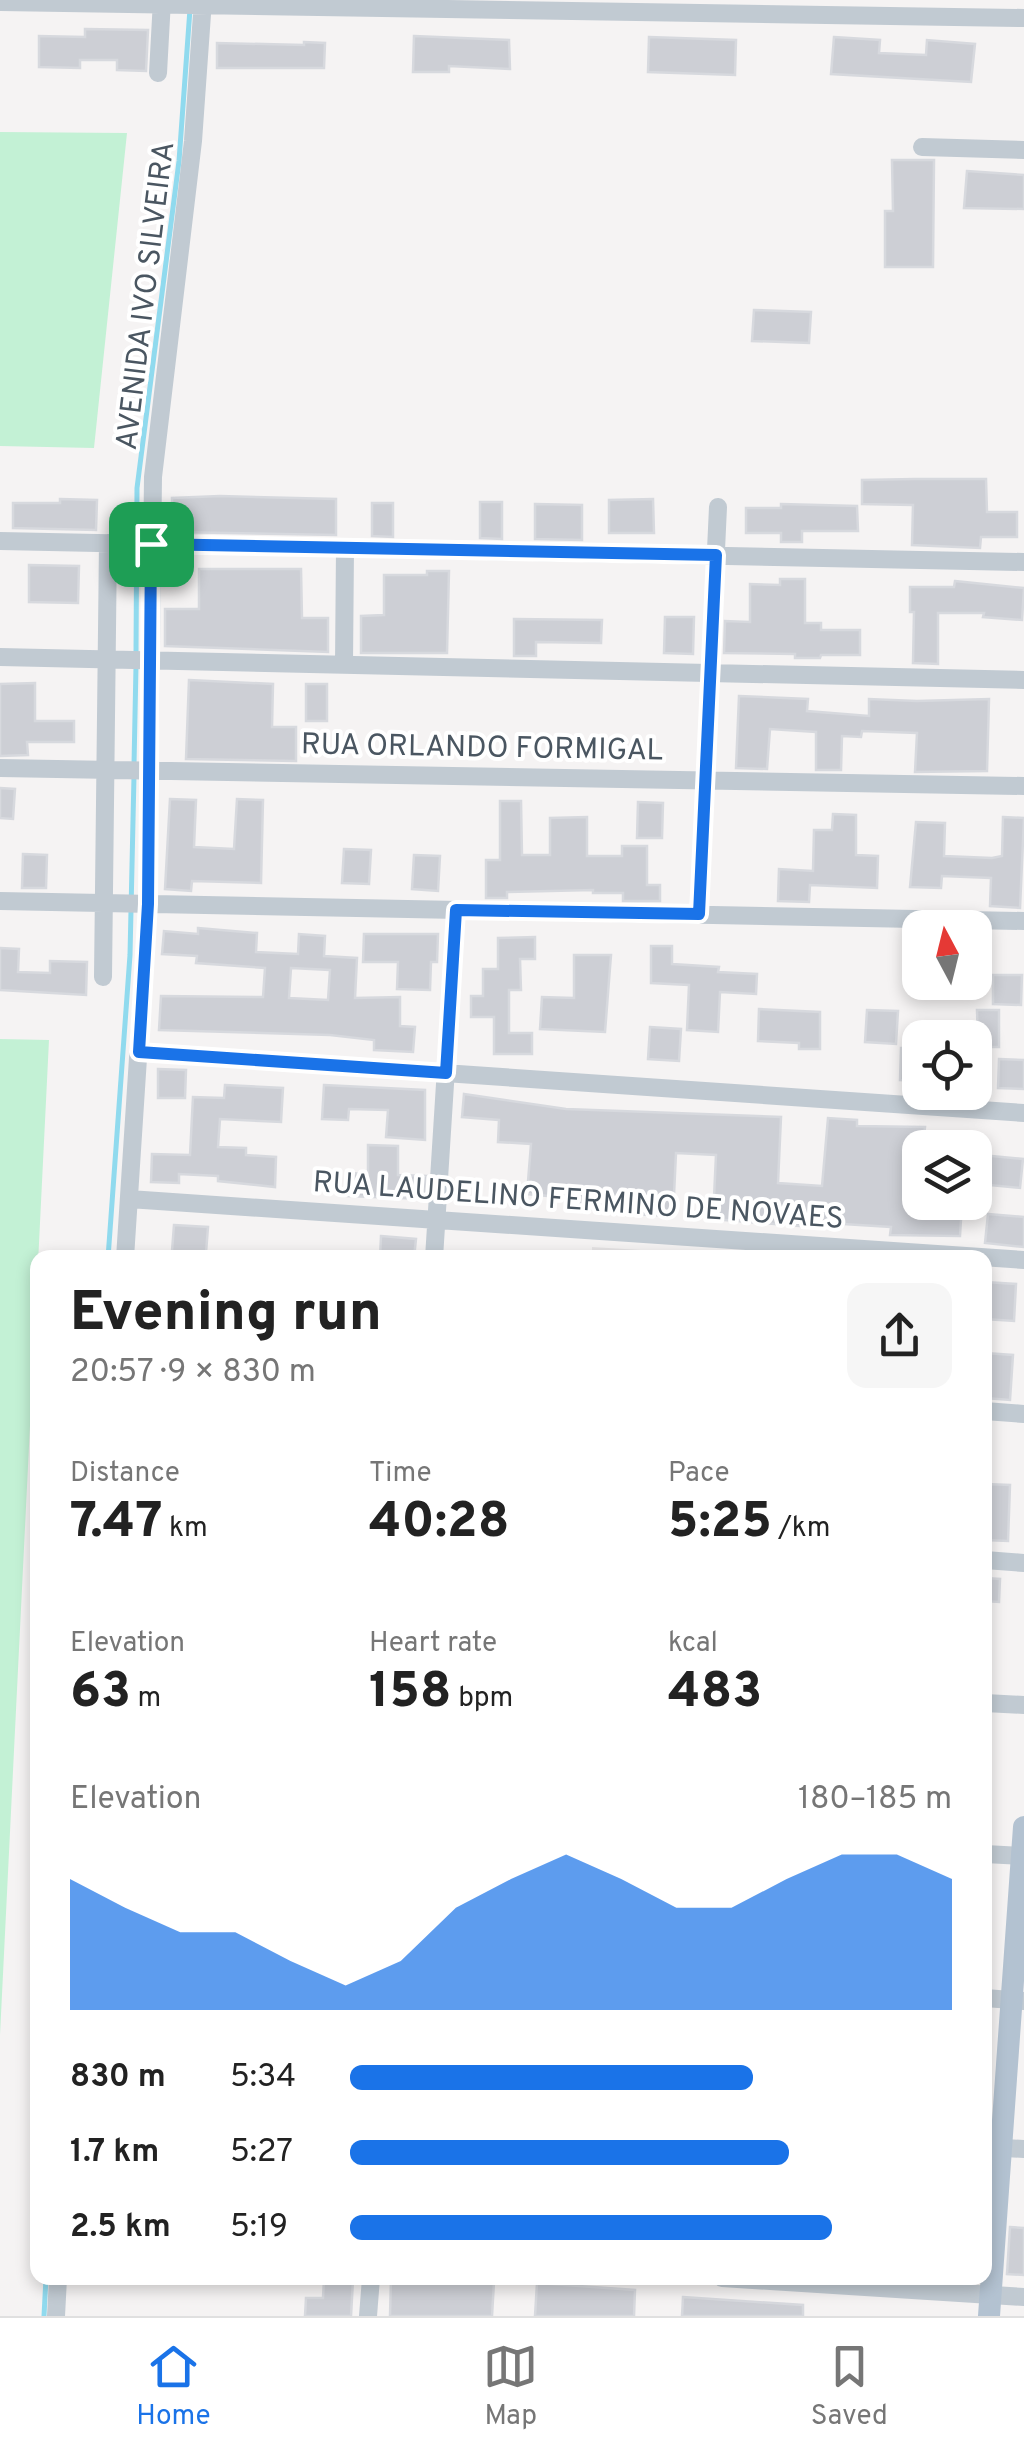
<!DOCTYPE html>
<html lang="en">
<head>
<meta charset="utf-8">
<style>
  body { margin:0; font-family:Overpass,sans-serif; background:#f6f6f6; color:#222; height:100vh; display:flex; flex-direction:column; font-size:38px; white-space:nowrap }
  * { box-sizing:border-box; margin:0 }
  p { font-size:32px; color:#767676 }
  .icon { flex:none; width:55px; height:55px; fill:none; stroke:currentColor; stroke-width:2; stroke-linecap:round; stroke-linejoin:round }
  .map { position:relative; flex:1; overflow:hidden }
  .panel { position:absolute; left:30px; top:1250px; width:962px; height:1035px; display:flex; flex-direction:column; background:#fff; border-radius:20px; box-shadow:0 5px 15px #0003 }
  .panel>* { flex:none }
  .needle { width:65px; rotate:353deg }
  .controls { position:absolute; left:902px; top:910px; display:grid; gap:20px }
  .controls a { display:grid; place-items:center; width:90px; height:90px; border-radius:20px; background:#fff; box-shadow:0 5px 15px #0003; font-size:50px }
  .pin { position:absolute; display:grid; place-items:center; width:85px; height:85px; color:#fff; margin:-42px; border-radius:20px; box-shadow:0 5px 15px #0006 }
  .round { display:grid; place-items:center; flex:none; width:105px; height:105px; border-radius:20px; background:#f6f6f6 }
  .head { display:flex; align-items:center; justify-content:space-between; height:170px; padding:0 40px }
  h1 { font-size:55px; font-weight:800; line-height:75px }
  .stats { display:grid; grid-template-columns:repeat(3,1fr); gap:15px; height:170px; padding:10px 40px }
  .stats div { display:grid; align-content:center }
  .stats b { font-size:50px; font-weight:800 }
  .stats small { font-size:28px; font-weight:400 }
  .stats p { font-size:28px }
  .chart { height:280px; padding:20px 40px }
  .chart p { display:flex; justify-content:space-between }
  .chart svg { width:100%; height:180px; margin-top:10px; fill:#1a73e8; opacity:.7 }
  ul { padding:0 40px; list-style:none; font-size:32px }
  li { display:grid; grid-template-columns:160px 120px 1fr; align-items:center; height:75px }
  li i { height:25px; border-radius:12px; background:#1a73e8 }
  .tabs { display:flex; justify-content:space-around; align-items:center; height:140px; border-top:2px solid #e0e0e0; background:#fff; font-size:28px; color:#767676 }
  .tabs a { display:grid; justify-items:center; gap:5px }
  .tabs .active { color:#1a73e8 }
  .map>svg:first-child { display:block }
  .education { fill:#e6e4e5 }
  .green { fill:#c3f1d5 }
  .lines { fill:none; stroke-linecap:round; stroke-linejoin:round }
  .stream { stroke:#90daee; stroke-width:5 }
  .building { fill:#cdcfd5; stroke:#d7d9de; stroke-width:2.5; fill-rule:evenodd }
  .minor { stroke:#c1cad2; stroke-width:18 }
  .major { stroke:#b3c2d1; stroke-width:22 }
  .route-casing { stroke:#fff; stroke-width:20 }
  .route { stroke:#1a73e8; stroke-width:12 }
  .labels { text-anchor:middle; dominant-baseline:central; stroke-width:8; stroke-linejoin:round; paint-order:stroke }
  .street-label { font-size:30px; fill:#4a5661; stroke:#fff }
</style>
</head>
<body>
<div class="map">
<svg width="1024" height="2316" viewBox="0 0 1024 2316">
  <rect width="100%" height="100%" fill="#f5f3f3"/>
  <!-- education -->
  <path class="education" d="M592,1247L755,1257H592Z"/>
  <!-- green -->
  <path class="green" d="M0,132L127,133L94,448L0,446Z
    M0,1039L49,1040L0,2035Z"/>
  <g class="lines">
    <!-- stream -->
    <path class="stream" d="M136,655L137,488L179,161L190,9
      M134,765L136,666
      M108,1258L130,955L134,776
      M44,2316L46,2278"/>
  </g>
  <!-- building -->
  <path class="building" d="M85,29L148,30L146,71L117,70V60H80V68L39,67V36L85,37Z
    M414,36L509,40L510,69L449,66V72H413Z
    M649,37L736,40L735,75L648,72Z
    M834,37L880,40L879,53L926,55L927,40L975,44L971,82L831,74Z
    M304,42L325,43L324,68H217V43L304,45Z
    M892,160H934L933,267H885V211H893Z
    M967,171L1024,175V209L964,208Z
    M754,310L811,312L809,343L752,341Z
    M915,479H986L987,512H1017V537H981L980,548L912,545L913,505L862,504V480Z
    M220,496L336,499V535L172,532V498Z
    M60,499L97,500L96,530L13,528V503H60Z
    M653,499L654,533H609V500Z
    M480,502H502V539L480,538Z
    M372,503H393V537L372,536Z
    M535,504L582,505V540L535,539Z
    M781,504L857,506L858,531H802V542H781V533H746V508H781Z
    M29,565L79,566L78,603L29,602Z
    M199,569H301L302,618H328V652L165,646V609H199Z
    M427,571H449L447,653H361V616L384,615V575H427Z
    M780,579H805V623H821V630H860V655H821L820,658H795V654L724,653L725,621L750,622V584L780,585Z
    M955,581L1024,588L1022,620L983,617L984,613H938V664L913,663L914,612H910V587H954Z
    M665,617H694L693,654L664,653Z
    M514,619L602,620L601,643L536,642V656H514Z
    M189,680L273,684L272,727H296V761L186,759Z
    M35,683V721H74V742H27L28,755L0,756V684Z
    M306,684H327V721H306Z
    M739,696L808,699L807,711L869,716V699L917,701L989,699L987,771L915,772L917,733L862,731L861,737L842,736L841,770H816V732L770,729L767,769L736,768Z
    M0,788L15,789L13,819L0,818Z
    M170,799L196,800L194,847L234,849L237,799L263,800L261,883L192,881L191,891L165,889Z
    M500,801H521L522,855H550V818L587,817V856H622V846H647V885H660V901H623V893H593V890L507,892V898H486V860H500Z
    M638,802L663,803L662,838H637Z
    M833,814L856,815V855L878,856L877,888L810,885L809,902L778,901L779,869L813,871L814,830H832Z
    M1003,817L1024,818L1020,908L990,906L991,878L942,876L941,888L910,887L916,822L945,823L944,856L992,858L1002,856Z
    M344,849L371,850L369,884L342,883Z
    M23,854L47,855L46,888H22Z
    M414,855L440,856L438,891L412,889Z
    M198,928L257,933L256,952L298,954L299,934L325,936L324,956L357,958L355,998L400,997V1026L415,1027L413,1052L374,1050V1040L330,1035L159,1030L161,996L263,997L265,968L196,963L197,956L162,954L164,931L198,934ZM291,968L330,970L328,1000L289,998Z
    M364,934H438L437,962H431L430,990L397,989L398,962H363Z
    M535,937V959H520L521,990H509V1033H532V1054H494V1017H471V996H483V969H498V938Z
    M651,946H672V964L719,967L718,972L757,974L756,994L720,992L718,1032L687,1030L689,985L651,983Z
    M0,948L19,949L18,972L50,973V961L87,962L86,995L0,990Z
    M574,955H611L605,1032L540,1029L542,997L574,998Z
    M993,975H1022L1021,1005L993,1004Z
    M759,1009L820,1012V1049H799V1043L758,1041Z
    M867,1010L898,1011L896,1044L865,1042Z
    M977,1010H999V1047H978Z
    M650,1027L681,1029L679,1061L648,1059Z
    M901,1048L920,1049V1081L900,1080Z
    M999,1059L1024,1060V1089L998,1088Z
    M158,1069L186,1070L185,1098H158Z
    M225,1085L283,1088L281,1122L220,1119L218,1147L246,1148V1155L276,1157L275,1187L218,1181V1176L179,1174V1183L151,1182L152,1154L190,1155L193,1097L224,1098Z
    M324,1085L425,1090V1140L386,1137L388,1110L349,1109L348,1120L322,1119Z
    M464,1094L566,1109L781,1117L778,1183L822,1186L828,1118L857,1120V1126L925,1127L923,1148H920V1202H962L960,1236L890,1235L891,1227L811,1222V1227L713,1219L716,1155L676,1153L673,1216L605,1213V1210L569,1208L570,1198L527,1194L531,1144L498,1142L499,1120L462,1117Z
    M368,1145L398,1146V1175L427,1176L425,1199L348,1196L349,1173L368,1174Z
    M981,1155L1023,1159L1020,1188L978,1184Z
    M988,1214L1024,1217V1247L985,1243Z
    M174,1225L208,1227L206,1253L172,1251Z
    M381,1236L416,1239L414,1258H380Z
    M985,1282L1016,1284L1014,1321L985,1319Z
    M985,1353L1013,1355L1010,1400L985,1398Z
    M985,1484L1010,1485L1008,1541L985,1540Z
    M985,1578L1000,1579L999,1602L985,1601Z
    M1010,2227L1024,2228V2275L1007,2274Z
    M391,2278L494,2282L492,2316H390Z
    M324,2279L353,2280L351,2316H305L306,2298H323Z
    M537,2283L635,2290L634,2316H535Z
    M683,2297L803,2305V2316H682Z"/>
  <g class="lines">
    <!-- minor -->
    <path class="minor" d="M0,2L1024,18
      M158,73L162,0
      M922,147L1024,150
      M0,541L1024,562
      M0,657L1024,680
      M344,664L345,548
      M0,768L1024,786
      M0,901L1024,921
      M699,914L718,507
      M103,977L108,543
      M139,1052L1024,1113
      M129,1199L1024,1260
      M125,1258L148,904L153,477L193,141L203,0
      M434,1258L456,910
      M985,1411L1024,1414
      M985,1560L1024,1563
      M985,1703L1024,1705
      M985,1854L1024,1856
      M985,1998L1024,2001
      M985,2147L1024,2149
      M722,2278L1024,2297
      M56,2316L58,2278
      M368,2316L371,2278"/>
    <!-- major -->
    <path class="major" d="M989,2316L1024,1827"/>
  </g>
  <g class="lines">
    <defs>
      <path id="route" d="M151,544L716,555L699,914L456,910L446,1073L139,1052L148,904Z"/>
    </defs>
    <!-- route casing -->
    <use href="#route" class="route-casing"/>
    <!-- route -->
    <use href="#route" class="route"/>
  </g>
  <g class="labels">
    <!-- street labels -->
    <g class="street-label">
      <text transform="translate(147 296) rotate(-83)">AVENIDA IVO SILVEIRA</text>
      <text transform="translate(482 749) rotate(1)">RUA ORLANDO FORMIGAL</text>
      <text transform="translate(578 1202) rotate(4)">RUA LAUDELINO FERMINO DE NOVAES</text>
    </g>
  </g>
</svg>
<div class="controls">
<a><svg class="needle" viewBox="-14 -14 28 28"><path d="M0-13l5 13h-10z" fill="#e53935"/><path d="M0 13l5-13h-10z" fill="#767676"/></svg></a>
<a><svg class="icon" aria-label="locate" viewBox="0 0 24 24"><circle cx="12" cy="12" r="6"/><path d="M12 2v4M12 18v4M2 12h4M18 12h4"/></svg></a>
<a><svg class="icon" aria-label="layers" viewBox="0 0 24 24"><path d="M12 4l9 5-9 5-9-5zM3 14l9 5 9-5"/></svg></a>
</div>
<div class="pin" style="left:151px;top:544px;background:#1e9e55"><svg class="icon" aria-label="arrive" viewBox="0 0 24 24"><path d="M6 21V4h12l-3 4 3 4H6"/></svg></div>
<section class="panel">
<div class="head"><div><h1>Evening run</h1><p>20:57 · 9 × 830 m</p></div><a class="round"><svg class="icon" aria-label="share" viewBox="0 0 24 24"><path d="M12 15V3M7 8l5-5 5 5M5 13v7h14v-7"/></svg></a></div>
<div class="stats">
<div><p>Distance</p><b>7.47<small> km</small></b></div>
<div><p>Time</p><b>40:28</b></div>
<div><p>Pace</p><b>5:25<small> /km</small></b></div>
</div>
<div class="stats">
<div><p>Elevation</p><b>63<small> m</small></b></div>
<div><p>Heart rate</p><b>158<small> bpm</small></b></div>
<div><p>kcal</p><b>483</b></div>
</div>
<div class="chart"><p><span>Elevation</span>180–185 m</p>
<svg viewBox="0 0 160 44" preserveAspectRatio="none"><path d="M0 44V12L10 19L20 25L30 25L40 32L50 38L60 32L70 19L80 12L90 6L100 12L110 19L120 19L130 12L140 6L150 6L160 12V44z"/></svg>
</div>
<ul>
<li><b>830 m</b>5:34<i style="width:67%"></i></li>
<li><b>1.7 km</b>5:27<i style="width:73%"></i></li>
<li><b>2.5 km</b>5:19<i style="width:80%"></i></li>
</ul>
</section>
</div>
<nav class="tabs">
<a class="active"><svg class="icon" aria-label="home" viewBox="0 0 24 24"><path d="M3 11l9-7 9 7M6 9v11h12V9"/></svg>Home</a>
<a><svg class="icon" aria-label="map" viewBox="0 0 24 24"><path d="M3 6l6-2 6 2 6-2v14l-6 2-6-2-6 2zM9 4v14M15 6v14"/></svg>Map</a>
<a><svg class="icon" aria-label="saved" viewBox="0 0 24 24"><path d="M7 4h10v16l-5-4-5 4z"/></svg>Saved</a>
</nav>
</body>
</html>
